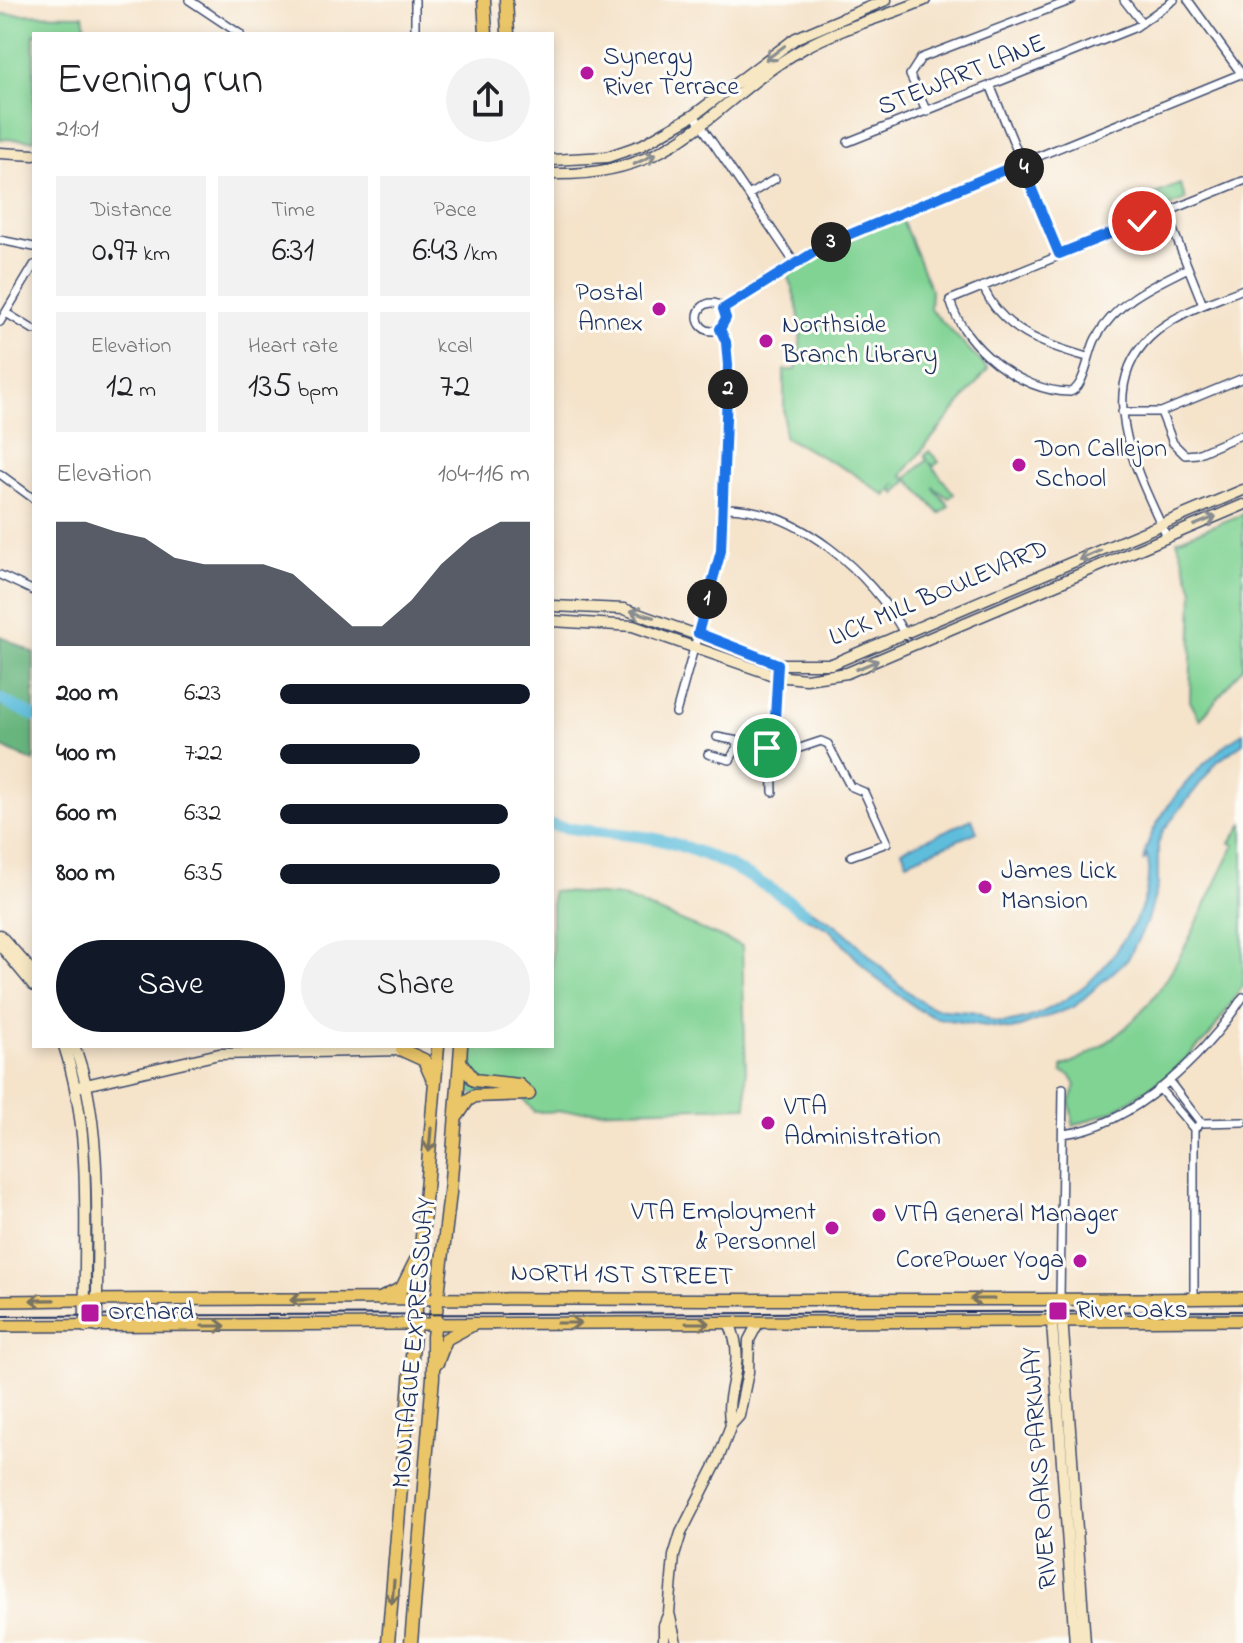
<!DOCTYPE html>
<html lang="en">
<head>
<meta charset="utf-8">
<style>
  body { margin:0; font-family:"Indie Flower",sans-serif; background:#f2f2f2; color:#202124; height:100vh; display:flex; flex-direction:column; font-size:30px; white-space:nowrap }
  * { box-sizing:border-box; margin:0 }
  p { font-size:26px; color:#757577 }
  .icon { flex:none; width:44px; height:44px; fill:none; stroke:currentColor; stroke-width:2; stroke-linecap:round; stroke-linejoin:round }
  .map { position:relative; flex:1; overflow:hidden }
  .details { position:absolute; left:32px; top:32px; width:522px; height:1016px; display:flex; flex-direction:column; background:#fff; border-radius:0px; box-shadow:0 4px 12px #0003 }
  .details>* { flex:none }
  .pin { position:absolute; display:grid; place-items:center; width:68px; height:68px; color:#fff; margin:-34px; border:4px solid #fff; border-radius:50%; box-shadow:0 2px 8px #0007 }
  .km { position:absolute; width:40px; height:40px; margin:-20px; border-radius:50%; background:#222; color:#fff; font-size:22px; line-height:40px; text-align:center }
  .round { display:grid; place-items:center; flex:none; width:84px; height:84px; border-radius:42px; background:#f2f2f2 }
  .headline { display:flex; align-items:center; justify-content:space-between; height:136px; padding:0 24px }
  h1 { font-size:44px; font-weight:600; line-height:60px }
  .figures { display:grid; grid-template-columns:repeat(3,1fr); gap:12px; height:136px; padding:8px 24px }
  .figures div { display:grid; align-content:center; border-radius:0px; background:#f2f2f2; text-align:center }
  .figures b { font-size:34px; font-weight:600 }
  .figures small { font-size:22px; font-weight:400 }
  .figures p { font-size:22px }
  .chart { height:224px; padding:16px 24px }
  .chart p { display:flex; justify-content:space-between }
  .chart svg { width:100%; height:144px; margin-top:8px; fill:#111827; opacity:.7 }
  .cta { display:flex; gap:16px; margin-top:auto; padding:16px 24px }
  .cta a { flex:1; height:92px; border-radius:48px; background:#111827; color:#fff; font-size:32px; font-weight:600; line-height:92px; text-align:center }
  .cta a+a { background:#f2f2f2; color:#202124 }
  ul { padding:0 24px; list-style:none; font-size:26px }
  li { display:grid; grid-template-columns:128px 96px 1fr; align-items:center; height:60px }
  li i { height:20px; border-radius:10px; background:#111827 }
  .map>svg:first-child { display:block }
  .green { fill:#81d394; stroke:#4e8179; stroke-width:2 }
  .forest { fill:#68b57e; stroke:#42726e; stroke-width:2 }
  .water { fill:#5ebddc; stroke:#3c769d; stroke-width:2 }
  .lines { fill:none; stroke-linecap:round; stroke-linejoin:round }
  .river { stroke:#5ebddc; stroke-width:12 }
  .street-casing { stroke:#3c4a6e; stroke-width:10 }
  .secondary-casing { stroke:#3c4a6e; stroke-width:13 }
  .primary-casing { stroke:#3c4a6e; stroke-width:14 }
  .highway-casing { stroke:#3c4a6e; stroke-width:15 }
  .street { stroke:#fff; stroke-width:7 }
  .secondary { stroke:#f7e8c3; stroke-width:10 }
  .primary { stroke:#ebc669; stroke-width:11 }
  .highway { stroke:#ebc669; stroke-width:12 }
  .tram { stroke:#1b2f5e; stroke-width:2 }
  .oneway { stroke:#898c90 }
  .oneway2 { stroke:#797363 }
  .route-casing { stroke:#fff; stroke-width:16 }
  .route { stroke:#1a73e8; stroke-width:10 }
  .poi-dot { fill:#b5179e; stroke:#fdfcf7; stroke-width:3 }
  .labels { text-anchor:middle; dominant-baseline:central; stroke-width:6; stroke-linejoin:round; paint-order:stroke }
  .poi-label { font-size:26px; fill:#1b2f5e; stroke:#fdfcf7; text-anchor:start }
  .street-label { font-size:26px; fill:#1b2f5e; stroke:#fdfcf7 }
</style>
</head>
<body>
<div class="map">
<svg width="1243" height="1643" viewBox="0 0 1243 1643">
  <rect width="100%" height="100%" fill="#fdfcf7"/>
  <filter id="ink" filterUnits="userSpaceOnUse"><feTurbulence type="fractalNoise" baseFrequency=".0125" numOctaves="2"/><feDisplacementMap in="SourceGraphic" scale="16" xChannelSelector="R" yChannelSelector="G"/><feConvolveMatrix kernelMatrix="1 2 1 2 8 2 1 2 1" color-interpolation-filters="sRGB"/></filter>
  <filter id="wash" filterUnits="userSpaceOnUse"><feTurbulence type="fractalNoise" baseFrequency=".006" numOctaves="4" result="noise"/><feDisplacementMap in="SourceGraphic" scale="32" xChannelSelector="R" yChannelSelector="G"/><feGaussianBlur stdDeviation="1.8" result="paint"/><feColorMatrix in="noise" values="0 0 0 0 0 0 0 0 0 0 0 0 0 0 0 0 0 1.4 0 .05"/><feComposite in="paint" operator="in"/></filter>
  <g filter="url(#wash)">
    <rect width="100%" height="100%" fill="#f5e3ca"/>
    <!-- green -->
    <path class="green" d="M0,14L83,15L86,34H34V140L0,139Z
      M1180,184L1186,200L1143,217L1137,201Z
      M900,215L931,290L930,309L988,369L902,475L908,480L896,494L892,490L897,483L886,496L851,472L784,437V370H796C805,334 800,306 786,272Z
      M929,451L939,462L934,466L929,462L954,494L949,498L933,487L949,506L940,514L907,478L927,460L924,456Z
      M1243,514V667L1200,720L1190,701L1193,590L1177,540Z
      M1243,824V986L1209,1036L1169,1075L1115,1110L1073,1126L1070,1103L1076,1085L1070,1075L1062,1072V1067C1167,1024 1186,936 1235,845L1230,843Z
      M552,891L623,897L742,946L747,1107L534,1112L523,1098L469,1093L474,1046H552Z"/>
    <!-- forest -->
    <path class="forest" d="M0,636L34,653V762L0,746Z"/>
    <!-- water -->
    <path class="water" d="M1243,733V743L1217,762L1163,831L1158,844V885L1148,920L1128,959L1074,1007L1012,1030L936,1018L919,1010L873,976L829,929L797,913L790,904L794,901C808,909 824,916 836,925C869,950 891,984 927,1005C942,1013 959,1009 975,1013C983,1015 989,1021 997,1022C1032,1026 1085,991 1106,964C1132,930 1154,900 1147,855L1143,862C1149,818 1205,755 1243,733Z
      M972,819L977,832L907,862L902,850Z"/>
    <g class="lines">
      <!-- river -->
      <path class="river" d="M0,699L34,716
        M552,825C586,833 622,832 656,839C709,851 762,881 805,912"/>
    </g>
  </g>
  <g filter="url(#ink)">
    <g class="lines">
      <defs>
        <path id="street" d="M189,0L240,34
          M415,0V34
          M1124,0L1142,23
          M1188,0L1243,76
          M991,87L1059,254
          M927,112L910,75L921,58L1072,0
          M694,115L794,262
          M848,142L1136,27L1174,0
          M750,194L775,179
          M1166,212L1203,305
          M0,240L34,247
          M1188,268C1152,286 1117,301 1096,338C1088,352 1085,388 1070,392C1020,392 963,346 950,300L1243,181
          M983,286C1001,331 1045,345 1087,357
          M698 317a14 14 0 1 1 28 0a14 14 0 1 1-28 0Z
          M723,309L794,262L853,232L1243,73
          M6,313L34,330
          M0,322L34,265
          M1122,412H1161L1243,378
          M1161,412L1173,443L1185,455L1197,454L1243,434
          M0,474L34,499
          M723,508C797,507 872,573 905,635
          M1167,537C1140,478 1092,392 1150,337C1175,313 1212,302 1243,289
          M0,575L34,591
          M676,713L721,551L728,360L726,342L720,329
          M765 743a7 7 0 1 1 14 0a7 7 0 1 1-14 0Z
          M774,736L776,674
          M717,737L765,746
          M779,746L800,748L821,741L828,744L850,786L864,792L887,843L851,856
          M772,751L773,792
          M708,754L730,760L739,743
          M1169,1081L1201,1123
          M1159,1088L1194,1129
          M1201,1123L1243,1122
          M1063,1134C1134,1126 1206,1054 1243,997
          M1194,1298V1129L1201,1123
          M1060,1300L1063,1088"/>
        <path id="secondary" d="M0,153L34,155
          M552,160L607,157L642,145L694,115L796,38L886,0
          M552,174C681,177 708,103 804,48C842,27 885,17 925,0
          M552,606L624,609L778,664H832L1243,490
          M552,621L633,626L776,676L806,679L847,673L1243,505
          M0,935L34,973
          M0,945L34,986
          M64,1046C94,1137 83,1232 85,1327
          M74,1046C105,1121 96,1245 97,1327
          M77,1087L219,1054L402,1050
          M1060,1300L1052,1323L1075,1643
          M1061,1302L1085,1643
          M729,1323C749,1365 722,1390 731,1425
          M664,1643V1625L669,1613
          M676,1643L669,1613L674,1556L681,1533L717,1462L731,1425L739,1416L748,1372L749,1340L758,1323"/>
        <path id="primary" d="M0,1301C414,1295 829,1303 1243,1298
          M0,1326L1243,1320"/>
        <path id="highway" d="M484,0L486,34
          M506,0L508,34
          M402,1050L424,1060L432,1078
          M462,1064L474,1080L519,1085L529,1094
          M458,1115L468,1100L475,1096L529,1094
          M380,1299L402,1288L416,1260
          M437,1363L446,1339L474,1324
          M388,1643L438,1046
          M411,1643L433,1377V1337L450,1193L461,1046"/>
      </defs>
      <!-- street casing -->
      <use href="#street" class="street-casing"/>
      <!-- secondary casing -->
      <use href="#secondary" class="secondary-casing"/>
      <!-- primary casing -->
      <use href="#primary" class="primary-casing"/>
      <!-- highway casing -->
      <use href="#highway" class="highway-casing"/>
      <!-- street -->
      <use href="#street" class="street"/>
      <!-- secondary -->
      <use href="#secondary" class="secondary"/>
      <!-- primary -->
      <use href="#primary" class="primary"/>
      <!-- highway -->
      <use href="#highway" class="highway"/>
      <!-- tram -->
      <path class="tram" d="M0,1316L1243,1311"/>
    </g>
    <!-- one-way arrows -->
    <defs><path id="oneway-shaft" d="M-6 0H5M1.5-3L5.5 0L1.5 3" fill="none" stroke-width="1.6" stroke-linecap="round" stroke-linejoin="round" transform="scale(2)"/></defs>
    <g class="oneway">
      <use href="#oneway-shaft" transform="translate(775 53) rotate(143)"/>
      <use href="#oneway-shaft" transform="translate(645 159) rotate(-26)"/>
      <use href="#oneway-shaft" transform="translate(1205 521) rotate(-22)"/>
      <use href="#oneway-shaft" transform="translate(1090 555) rotate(157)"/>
      <use href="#oneway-shaft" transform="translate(642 614) rotate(-164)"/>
      <use href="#oneway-shaft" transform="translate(867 665) rotate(-22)"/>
    </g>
    <g class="oneway2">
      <use href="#oneway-shaft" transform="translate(430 1140) rotate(95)"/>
      <use href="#oneway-shaft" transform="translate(982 1299) rotate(180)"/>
      <use href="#oneway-shaft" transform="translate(42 1300) rotate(179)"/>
      <use href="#oneway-shaft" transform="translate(302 1300) rotate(179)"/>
      <use href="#oneway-shaft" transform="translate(569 1323)"/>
      <use href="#oneway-shaft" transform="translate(698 1323)"/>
      <use href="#oneway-shaft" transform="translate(214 1326)"/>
      <use href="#oneway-shaft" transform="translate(393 1592) rotate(95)"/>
    </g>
  </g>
  <g class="lines" filter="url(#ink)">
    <defs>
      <path id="route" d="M767,748L766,740L774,736L778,664L698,633L721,551L728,365L726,342L720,329L726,318L723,309L829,243L1021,163L1059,254L1142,221"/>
    </defs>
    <!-- route casing -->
    <use href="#route" class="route-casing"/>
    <!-- route -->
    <use href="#route" class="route"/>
  </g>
  <!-- markers -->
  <g class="poi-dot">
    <circle cx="587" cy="73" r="8"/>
    <circle cx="659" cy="309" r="8"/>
    <circle cx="766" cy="341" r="8"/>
    <circle cx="1019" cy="465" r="8"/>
    <circle cx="985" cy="887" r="8"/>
    <circle cx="768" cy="1123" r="8"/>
    <circle cx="879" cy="1215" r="8"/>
    <circle cx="832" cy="1228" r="8"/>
    <circle cx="1080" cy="1261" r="8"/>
    <rect x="1048" y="1301" width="20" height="20" rx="4"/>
    <rect x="80" y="1303" width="20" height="20" rx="4"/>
  </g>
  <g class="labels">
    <!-- poi labels -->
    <g class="poi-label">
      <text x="603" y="58">Synergy<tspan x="603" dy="30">River Terrace</tspan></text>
      <text x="643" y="294" text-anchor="end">Postal<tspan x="643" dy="30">Annex</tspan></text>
      <text x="782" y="326">Northside<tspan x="782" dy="30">Branch Library</tspan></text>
      <text x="1035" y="450">Don Callejon<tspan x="1035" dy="30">School</tspan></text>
      <text x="1001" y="872">James Lick<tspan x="1001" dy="30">Mansion</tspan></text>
      <text x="784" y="1108">VTA<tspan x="784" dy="30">Administration</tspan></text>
      <text x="816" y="1213" text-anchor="end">VTA Employment<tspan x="816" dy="30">&amp; Personnel</tspan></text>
      <text x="895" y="1215">VTA General Manager</text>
      <text x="1064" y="1261" text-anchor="end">CorePower Yoga</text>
      <text x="1076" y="1311">River Oaks</text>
      <text x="108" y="1313">Orchard</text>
    </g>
    <!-- street labels -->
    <g class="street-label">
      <text transform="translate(962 76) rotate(-22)">STEWART LANE</text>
      <text transform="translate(939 594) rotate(-23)">LICK MILL BOULEVARD</text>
      <text transform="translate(622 1276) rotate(1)">NORTH 1ST STREET</text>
      <text transform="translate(415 1343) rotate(-85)">MONTAGUE EXPRESSWAY</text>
      <text transform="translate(1041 1468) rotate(-94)">RIVER OAKS PARKWAY</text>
    </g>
  </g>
</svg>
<div class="pin" style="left:767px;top:748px;background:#1e9e55"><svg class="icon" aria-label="arrive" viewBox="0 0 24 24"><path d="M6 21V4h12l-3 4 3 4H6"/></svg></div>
<div class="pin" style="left:1142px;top:221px;background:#d93025"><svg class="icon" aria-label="check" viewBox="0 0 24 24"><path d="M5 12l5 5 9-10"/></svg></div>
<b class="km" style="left:707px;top:599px">1</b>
<b class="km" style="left:728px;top:389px">2</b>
<b class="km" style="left:831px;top:242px">3</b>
<b class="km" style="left:1024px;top:168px">4</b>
<section class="details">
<div class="headline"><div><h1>Evening run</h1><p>21:01</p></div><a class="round"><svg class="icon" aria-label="share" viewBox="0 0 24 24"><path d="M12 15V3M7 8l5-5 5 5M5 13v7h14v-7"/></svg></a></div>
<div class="figures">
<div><p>Distance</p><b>0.97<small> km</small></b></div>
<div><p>Time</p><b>6:31</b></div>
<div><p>Pace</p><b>6:43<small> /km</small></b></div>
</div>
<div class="figures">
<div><p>Elevation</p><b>12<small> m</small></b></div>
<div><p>Heart rate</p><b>135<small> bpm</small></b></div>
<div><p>kcal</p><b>72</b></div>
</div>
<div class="chart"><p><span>Elevation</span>104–116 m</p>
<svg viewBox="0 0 160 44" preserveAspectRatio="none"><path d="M0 44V6L10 6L20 9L30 11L40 17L50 19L60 19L70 19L80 22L90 30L100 38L110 38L120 30L130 19L140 11L150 6L160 6V44z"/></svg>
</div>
<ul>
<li><b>200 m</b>6:23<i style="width:100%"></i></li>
<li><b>400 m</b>7:22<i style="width:56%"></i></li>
<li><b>600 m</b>6:32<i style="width:91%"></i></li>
<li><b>800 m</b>6:35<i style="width:88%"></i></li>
</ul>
<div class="cta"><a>Save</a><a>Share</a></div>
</section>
</div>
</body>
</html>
